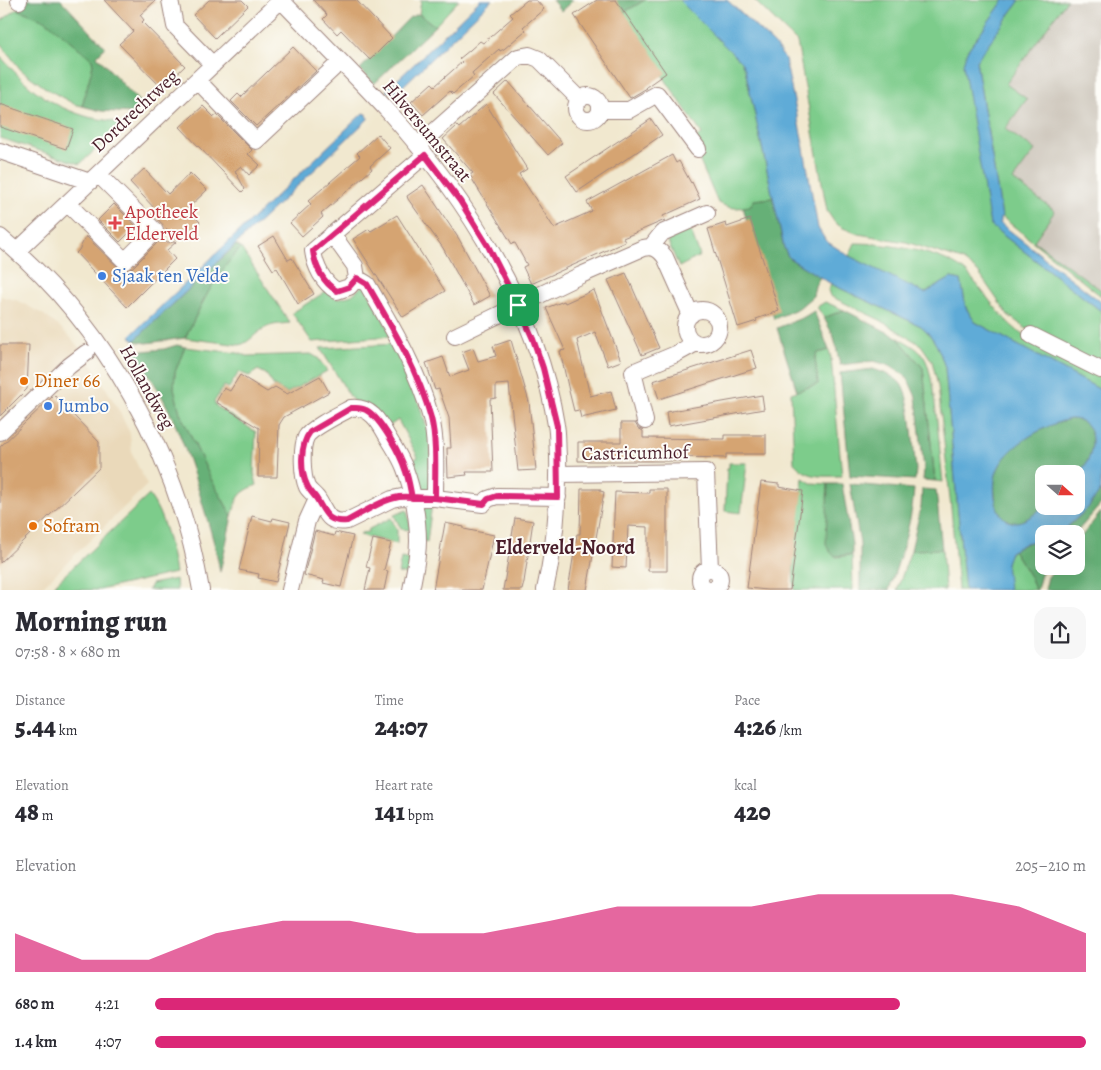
<!DOCTYPE html>
<html lang="en">
<head>
<meta charset="utf-8">
<style>
  body { margin:0; font-family:Alegreya,serif; background:#f7f7f7; color:#2b2b33; height:100vh; display:flex; flex-direction:column; font-size:19px; white-space:nowrap }
  * { box-sizing:border-box; margin:0 }
  p { font-size:16px; color:#7c7c81 }
  .icon { flex:none; width:28px; height:28px; fill:none; stroke:currentColor; stroke-width:2; stroke-linecap:round; stroke-linejoin:round }
  .map { position:relative; height:590px; overflow:hidden }
  .panel { display:flex; flex-direction:column; background:#fff; flex:1 }
  .panel>* { flex:none }
  .needle { width:32px; rotate:111deg }
  .tools { position:absolute; left:1035px; top:465px; display:grid; gap:10px }
  .tools a { display:grid; place-items:center; width:50px; height:50px; border-radius:10px; background:#fff; box-shadow:0 5px 20px #0002; font-size:25px }
  .pin { position:absolute; display:grid; place-items:center; width:42px; height:42px; color:#fff; margin:-21px; border-radius:10px; box-shadow:0 2px 8px #0006 }
  .round { display:grid; place-items:center; flex:none; width:52px; height:52px; border-radius:15px; background:#f7f7f7 }
  .summary { display:flex; align-items:center; justify-content:space-between; height:85px; padding:0 15px }
  h1 { font-size:28px; font-weight:800; line-height:38px }
  .stats { display:grid; grid-template-columns:repeat(3,1fr); gap:8px; height:85px; padding:5px 15px }
  .stats div { display:grid; align-content:center }
  .stats b { font-size:25px; font-weight:800 }
  .stats small { font-size:14px; font-weight:400 }
  .stats p { font-size:14px }
  .chart { height:140px; padding:10px 15px }
  .chart p { display:flex; justify-content:space-between }
  .chart svg { width:100%; height:90px; margin-top:5px; fill:#db2777; opacity:.7 }
  ul { padding:0 15px; list-style:none; font-size:16px }
  li { display:grid; grid-template-columns:80px 60px 1fr; align-items:center; height:38px }
  li i { height:12px; border-radius:6px; background:#db2777 }
  .map>svg:first-child { display:block }
  .built { fill:#ead9ba }
  .industrial { fill:#cac3b8 }
  .green { fill:#7dcc8b; stroke:#64765b }
  .forest { fill:#66b077; stroke:#586851 }
  .water { fill:#5eabd7; stroke:#546581; fill-rule:evenodd }
  .building { fill:#d5a472 }
  .lines { fill:none; stroke-linecap:round; stroke-linejoin:round }
  .minor-casing { stroke:#9e847d; stroke-width:18 }
  .minor { stroke:#fff; stroke-width:16 }
  .route-casing { stroke:#fff; stroke-width:10 }
  .route { stroke:#db2777; stroke-width:6 }
  .health-dot { fill:#e0444e; stroke:#fdfcf7; stroke-width:2 }
  .shop-dot { fill:#3f7fe0; stroke:#fdfcf7; stroke-width:2 }
  .food-dot { fill:#e8710a; stroke:#fdfcf7; stroke-width:2 }
  .labels { text-anchor:middle; dominant-baseline:central; stroke-width:4; stroke-linejoin:round; paint-order:stroke }
  .street-label { font-size:19px; fill:#4a1f2b; stroke:#fdfcf7 }
  .health-label { font-size:19px; fill:#be3a42; stroke:#fdfcf7; text-anchor:start }
  .shop-label { font-size:19px; fill:#366cbe; stroke:#fdfcf7; text-anchor:start }
  .food-label { font-size:19px; fill:#c56008; stroke:#fdfcf7; text-anchor:start }
  .neighbourhood-label { font-size:20px; font-weight:bold; fill:#4a1f2b; stroke:#fdfcf7 }
</style>
</head>
<body>
<div class="map">
<svg width="1101" height="590" viewBox="0 0 1101 590">
  <rect width="100%" height="100%" fill="#fdfcf7"/>
  <filter id="ink" filterUnits="userSpaceOnUse"><feTurbulence type="fractalNoise" baseFrequency=".02" numOctaves="2"/><feDisplacementMap in="SourceGraphic" scale="10" xChannelSelector="R" yChannelSelector="G"/><feConvolveMatrix kernelMatrix="1 2 1 2 8 2 1 2 1" color-interpolation-filters="sRGB"/></filter>
  <filter id="wash" filterUnits="userSpaceOnUse"><feTurbulence type="fractalNoise" baseFrequency=".0096" numOctaves="4" result="noise"/><feDisplacementMap in="SourceGraphic" scale="20" xChannelSelector="R" yChannelSelector="G"/><feGaussianBlur stdDeviation="1.12" result="paint"/><feColorMatrix in="noise" values="0 0 0 0 0 0 0 0 0 0 0 0 0 0 0 0 0 1.4 0 .05"/><feComposite in="paint" operator="in"/></filter>
  <g filter="url(#wash)">
    <rect width="100%" height="100%" fill="#f1e8cf"/>
    <!-- built -->
    <path class="built" d="M0,296L19,301L44,315L61,328L72,339L92,364L118,409L130,433L132,454L147,485L43,586L32,590H0Z"/>
    <!-- industrial -->
    <path class="industrial" d="M1067,0H1101V290L1034,241L1013,180L1005,129L1026,100L1005,84Z"/>
    <!-- green -->
    <path class="green" d="M421,0H459L435,26L419,14Z
      M645,0H679L741,62L745,69L773,198L754,200L750,206C736,209 731,209 718,203L691,141L702,134L621,14Z
      M754,0H1004L967,51L990,225L1101,311V365L1025,328L1008,315L978,272L962,260L906,242L858,234L843,228L835,223L827,211L797,42Z
      M1020,0H1067L1006,84L1027,99L1005,129L1035,150L1013,180L1055,211L1034,241L1101,290V296L1002,217L976,61Z
      M17,9L45,19L92,59L93,65L82,106L74,104L47,89L21,70L0,43V22Z
      M0,56C26,85 46,104 85,116C96,120 112,119 122,125L80,164L0,138Z
      M689,226L700,256L679,267L665,235Z
      M855,243C885,243 947,252 968,274C985,293 999,316 1019,332L1101,372V390L975,322L966,308L961,280L951,278L925,293L919,291L849,256Z
      M241,248L290,323C281,324 272,324 265,328C255,333 250,342 240,345L185,338C202,304 213,277 241,248Z
      M364,284L392,336L312,342L292,313L328,290L337,299L352,295Z
      M831,284L921,326C935,338 940,351 945,368L965,590H958L951,508L938,386L932,361L921,345L880,320L830,296L828,290Z
      M825,302L844,310L824,318L817,307Z
      M897,337C907,343 917,347 924,357C935,372 940,459 943,482L935,481L923,368Z
      M396,344L403,358L430,436L433,492L419,491L408,463L418,457L398,420L388,427L353,401L320,348Z
      M185,347L238,353L247,356L311,354L318,358L327,371L287,393L274,386L266,374L258,370L249,376L239,372L229,388L224,386L214,402L217,407L256,432L254,473L257,485C238,493 238,496 232,516L211,479L180,414L174,388L175,372Z
      M829,350L831,358L842,476C821,476 809,479 794,463L791,393L818,384L815,358L818,353Z
      M729,463H747L741,513L725,511L727,468H729Z
      M803,478L811,483L828,484L827,498L836,557L852,555L853,590H794L793,561Z
      M149,495C164,514 171,549 175,573L99,590H53L51,588Z
      M420,503L432,504L427,542L423,541Z
      M407,510L411,530L401,529L394,515Z
      M391,518L397,530V544L360,535L361,533L368,532L369,529Z
      M942,549L945,590H897L911,550Z
      M1013,550L1031,578L1035,590H1009C1006,577 1002,560 1013,550Z
      M401,558L410,560L408,575L398,573Z
      M176,579L177,590H148L151,584Z"/>
    <!-- forest -->
    <path class="forest" d="M23,0H61L105,47L97,56L142,105L133,113L101,111L82,106L93,65L92,59L45,20L17,9Z
      M552,0H573L561,11Z
      M612,0H645L621,14Z
      M419,14L435,26L374,84L360,69L410,17Z
      M773,198L784,248L789,258L820,277L815,286L813,296L799,308L774,319L743,207L750,206L754,200Z
      M236,245L241,248C213,277 202,304 185,338L147,343L134,341Z
      M844,310L897,337L923,368L935,481L923,480L924,469L916,397L907,377L890,366L874,361L840,365L834,337L824,318Z
      M814,311L829,350L818,353L815,358L818,384L797,391L777,328L804,317Z
      M177,345L185,347L175,372L174,388L180,413L211,479L232,516L220,572C217,552 211,532 205,512C189,456 170,397 132,352L164,349Z
      M873,369C882,372 895,376 901,384C912,399 913,449 916,469L915,480L850,476L840,373Z
      M1070,419C1101,418 1096,461 1076,475V474H1044C1044,503 1048,512 1016,523C1005,521 997,514 996,503C995,495 994,487 995,479C998,449 1044,425 1070,419Z
      M828,484H842L852,544V555C837,554 834,562 826,544Z
      M850,484L914,489C912,524 900,557 889,590H860V544Z
      M922,489L936,490L942,549L911,550L921,507Z
      M1101,490V504L1075,534H1057C1075,524 1088,507 1101,490Z
      M1101,512V590H1045L1048,577L1057,566H1076V543Z
      M1044,539V566H1047L1041,574L1037,590H1035L1031,578L1013,550L1027,543Z"/>
    <!-- water -->
    <path class="water" d="M480,0H492L400,89L395,92H386L389,85L395,82L412,66Z
      M679,0H727L775,45L785,59L803,143L818,228L826,241L849,256L925,293L951,278L961,280L966,308L975,322L1101,390V490L1088,508L1065,529L1057,534H1044V539L1026,543L1010,552L1006,563L1009,590H965L945,368C940,351 935,338 921,326L833,285L789,258L784,248L745,69L741,62ZM1070,419C1101,418 1096,461 1076,475V506H1044V505C1039,511 1033,516 1026,519C999,533 992,499 995,479C999,449 1044,425 1070,419Z
      M1004,0H1020L976,61L1002,217L1000,218V223L1101,302V311L990,225L963,64L967,51Z
      M363,113L367,114L368,119L134,341L130,336Z"/>
    <g id="blocks">
      <!-- building -->
      <path class="building" d="M104,0H156L140,15L144,20L142,22L185,66L162,88L119,44L133,31Z
        M209,0H242L248,6L215,38L193,15Z
        M313,0H356L392,38L370,60L341,30L337,34L323,19L327,15Z
        M527,0H536L544,9L523,27L526,30L504,49L500,51L499,49L482,64L472,73L474,76L453,94L450,91L423,115L411,102L432,83L435,86L462,62L459,59L470,50L480,41L483,43L513,17L510,14Z
        M597,0H616L666,73L646,87L647,88L630,98L574,15Z
        M293,47L316,71L256,126L231,101L238,94L241,97Z
        M508,81L562,143L548,155L494,94Z
        M0,104L73,129L66,149L0,127Z
        M486,104L527,169L519,174L554,228L592,211L587,202L672,155L676,163L679,161L691,183L692,182L700,199L663,216L665,220L623,238L625,242L531,284L523,267L527,265L515,243L512,244L475,184L470,175L473,173L443,139L457,126L459,128Z
        M203,106L214,117L217,115L252,150L248,154L260,165L249,175L241,166L235,171L245,189L242,192L180,127Z
        M651,119L662,135L577,192L566,176Z
        M378,134L390,148L370,166L372,169L321,214L323,217L302,236L290,223L311,204L308,201L360,156L357,153Z
        M144,169L168,194L190,173L207,190L187,209L200,222L187,234L185,233L177,240L153,214L155,209L130,182Z
        M423,185L459,239L490,296L474,305L443,248L408,199L407,196Z
        M114,204L136,226L120,242L98,220Z
        M397,215L445,291L403,317L353,239L369,229L371,231Z
        M750,219L779,311L756,319L757,321L738,327L708,229L726,223L727,227Z
        M86,236L124,273L132,268L158,242H176L167,250L175,259L127,307L76,253L79,250Z
        M274,236L288,260L292,258L314,294L298,304L277,268L273,270L258,246Z
        M626,273L659,348L642,355L608,280Z
        M594,290L621,361L608,366L595,332L577,340L590,396L611,391L616,410L581,418L579,410L574,411L569,391L560,351L565,350L546,308L564,301L565,303Z
        M511,340L529,402L536,470L518,471L509,384L496,385V398L490,399L493,472H466L467,475L448,477L447,448H451L449,418L439,389L435,390L426,363L443,357L450,377L469,370L462,352L473,348L478,361L496,356L493,346Z
        M0,345H29L27,389L0,416Z
        M751,350L757,368L659,399L653,381Z
        M240,375L267,392L275,387L287,394L320,376L329,392L284,417L279,425L277,477H258L259,428L216,402L224,388L230,391Z
        M54,395L99,442V468L0,563V447Z
        M762,395L764,409L668,426L666,412Z
        M621,423H635L638,428L643,431V438L725,439V435H766V454H726V458L680,457V461H578V442H621Z
        M761,482L779,484V487L803,491L790,590H767L747,588Z
        M581,489H600V491L604,492L587,590H568L577,534H580Z
        M649,489H667V571H648V527L628,526L626,568L612,567L615,492L649,493Z
        M252,516L272,521L273,518L290,522L276,582L258,578L259,574L239,570Z
        M515,518L533,521L524,582L522,590H503Z
        M445,523L464,527V529L494,535L482,590H433Z
        M315,531L334,536L335,532L353,536L341,587L323,583L324,580L304,575Z
        M373,539L391,543L384,570L388,571L384,590H365L370,568L366,567Z"/>
    </g>
  </g>
  <g filter="url(#ink)">
    <use href="#blocks" fill-opacity="0" stroke="#9e847d" stroke-width="1"/>
    <g class="lines">
      <defs>
        <path id="minor" d="M170,0L175,26L213,65
          M281,0C317,38 354,74 389,112C466,197 538,310 556,425C558,434 557,445 558,455C559,500 555,546 545,590
          M19,1V0
          M197,80L256,141L340,62
          M576 108a12 12 0 1 1 24 0a12 12 0 1 1-24 0Z
          M600,110H629L657,94L698,149
          M418,146L518,57L529,55L539,59L580,100
          M0,151L90,182
          M67,203L125,261L155,231L98,174
          M332,234L355,266L357,278L349,287L337,291C323,283 315,266 313,251L425,155
          M0,237C105,324 178,455 201,590
          M651,247L662,233L707,213
          M17,251L281,0
          M357,278L367,284C392,327 418,370 431,418C437,442 435,473 435,498
          M685 327a17 17 0 1 1 34 0a17 17 0 1 1-34 0Z
          M1031,335L1101,370
          M455,336L581,275L643,248C653,246 658,248 665,257L691,315
          M645,421L633,372L676,354L696,343
          M0,432L69,366L86,353
          M558,474L706,472L710,569
          M700 579a10 10 0 1 1 20 0a10 10 0 1 1-20 0Z
          M290,590L307,521L317,499
          M411,590C414,574 418,558 418,541C418,519 413,490 405,469C401,458 394,447 387,436C379,421 370,406 351,408C340,414 311,428 306,437C301,448 302,476 307,487C309,491 314,494 317,498C327,512 326,524 347,521L392,499L402,497L435,498L483,504L488,499L497,496L558,497"/>
      </defs>
      <!-- minor casing -->
      <use href="#minor" class="minor-casing"/>
      <!-- minor -->
      <use href="#minor" class="minor"/>
    </g>
  </g>
  <g class="lines" filter="url(#ink)">
    <defs>
      <path id="route" d="M518,305L488,246L460,201L425,155L313,251C315,266 323,283 337,291L349,287L357,278L367,284C392,327 418,370 431,418C437,442 435,473 435,498C424,498 409,496 399,497C381,500 363,513 347,521C329,523 326,515 318,501C315,495 309,491 307,485C300,471 300,445 310,432L351,408C356,408 361,407 366,410C381,418 401,455 406,472C409,480 410,489 412,498H435L484,504L488,499L497,496L558,497L557,426L543,368L533,339L518,305"/>
    </defs>
    <!-- route casing -->
    <use href="#route" class="route-casing"/>
    <!-- route -->
    <use href="#route" class="route"/>
  </g>
  <!-- markers -->
  <path class="health-dot" d="M112.5 215.5h5v5h5v5h-5v5h-5v-5h-5v-5h5z"/>
  <g class="shop-dot">
    <circle cx="102" cy="276" r="5"/>
    <circle cx="48" cy="406" r="5"/>
  </g>
  <g class="food-dot">
    <circle cx="24" cy="381" r="5"/>
    <circle cx="33" cy="526" r="5"/>
  </g>
  <g class="labels">
    <!-- street labels -->
    <g class="street-label">
      <text transform="translate(135 111) rotate(-43)">Dordrechtweg</text>
      <text transform="translate(427 131) rotate(50)">Hilversumstraat</text>
      <text transform="translate(147 387) rotate(61)">Hollandweg</text>
      <text transform="translate(635 453) rotate(-1)">Castricumhof</text>
    </g>
    <!-- health labels -->
    <g class="health-label">
      <text x="125" y="212">Apotheek<tspan x="125" dy="22">Elderveld</tspan></text>
    </g>
    <!-- shop labels -->
    <g class="shop-label">
      <text x="112" y="276">Sjaak ten Velde</text>
      <text x="58" y="406">Jumbo</text>
    </g>
    <!-- food labels -->
    <g class="food-label">
      <text x="34" y="381">Diner 66</text>
      <text x="43" y="526">Sofram</text>
    </g>
    <!-- neighbourhood labels -->
    <g class="neighbourhood-label">
      <text x="565" y="547">Elderveld-Noord</text>
    </g>
  </g>
</svg>
<div class="tools">
<a><svg class="needle" viewBox="-14 -14 28 28"><path d="M0-13l5 13h-10z" fill="#e53935"/><path d="M0 13l5-13h-10z" fill="#7c7c81"/></svg></a>
<a><svg class="icon" aria-label="layers" viewBox="0 0 24 24"><path d="M12 4l9 5-9 5-9-5zM3 14l9 5 9-5"/></svg></a>
</div>
<div class="pin" style="left:518px;top:305px;background:#1e9e55"><svg class="icon" aria-label="arrive" viewBox="0 0 24 24"><path d="M6 21V4h12l-3 4 3 4H6"/></svg></div>
</div>
<section class="panel">
<div class="summary"><div><h1>Morning run</h1><p>07:58 · 8 × 680 m</p></div><a class="round"><svg class="icon" aria-label="share" viewBox="0 0 24 24"><path d="M12 15V3M7 8l5-5 5 5M5 13v7h14v-7"/></svg></a></div>
<div class="stats">
<div><p>Distance</p><b>5.44<small> km</small></b></div>
<div><p>Time</p><b>24:07</b></div>
<div><p>Pace</p><b>4:26<small> /km</small></b></div>
</div>
<div class="stats">
<div><p>Elevation</p><b>48<small> m</small></b></div>
<div><p>Heart rate</p><b>141<small> bpm</small></b></div>
<div><p>kcal</p><b>420</b></div>
</div>
<div class="chart"><p><span>Elevation</span>205–210 m</p>
<svg viewBox="0 0 160 44" preserveAspectRatio="none"><path d="M0 44V25L10 38L20 38L30 25L40 19L50 19L60 25L70 25L80 19L90 12L100 12L110 12L120 6L130 6L140 6L150 12L160 25V44z"/></svg>
</div>
<ul>
<li><b>680 m</b>4:21<i style="width:80%"></i></li>
<li><b>1.4 km</b>4:07<i style="width:100%"></i></li>
</ul>
</section>
</body>
</html>
